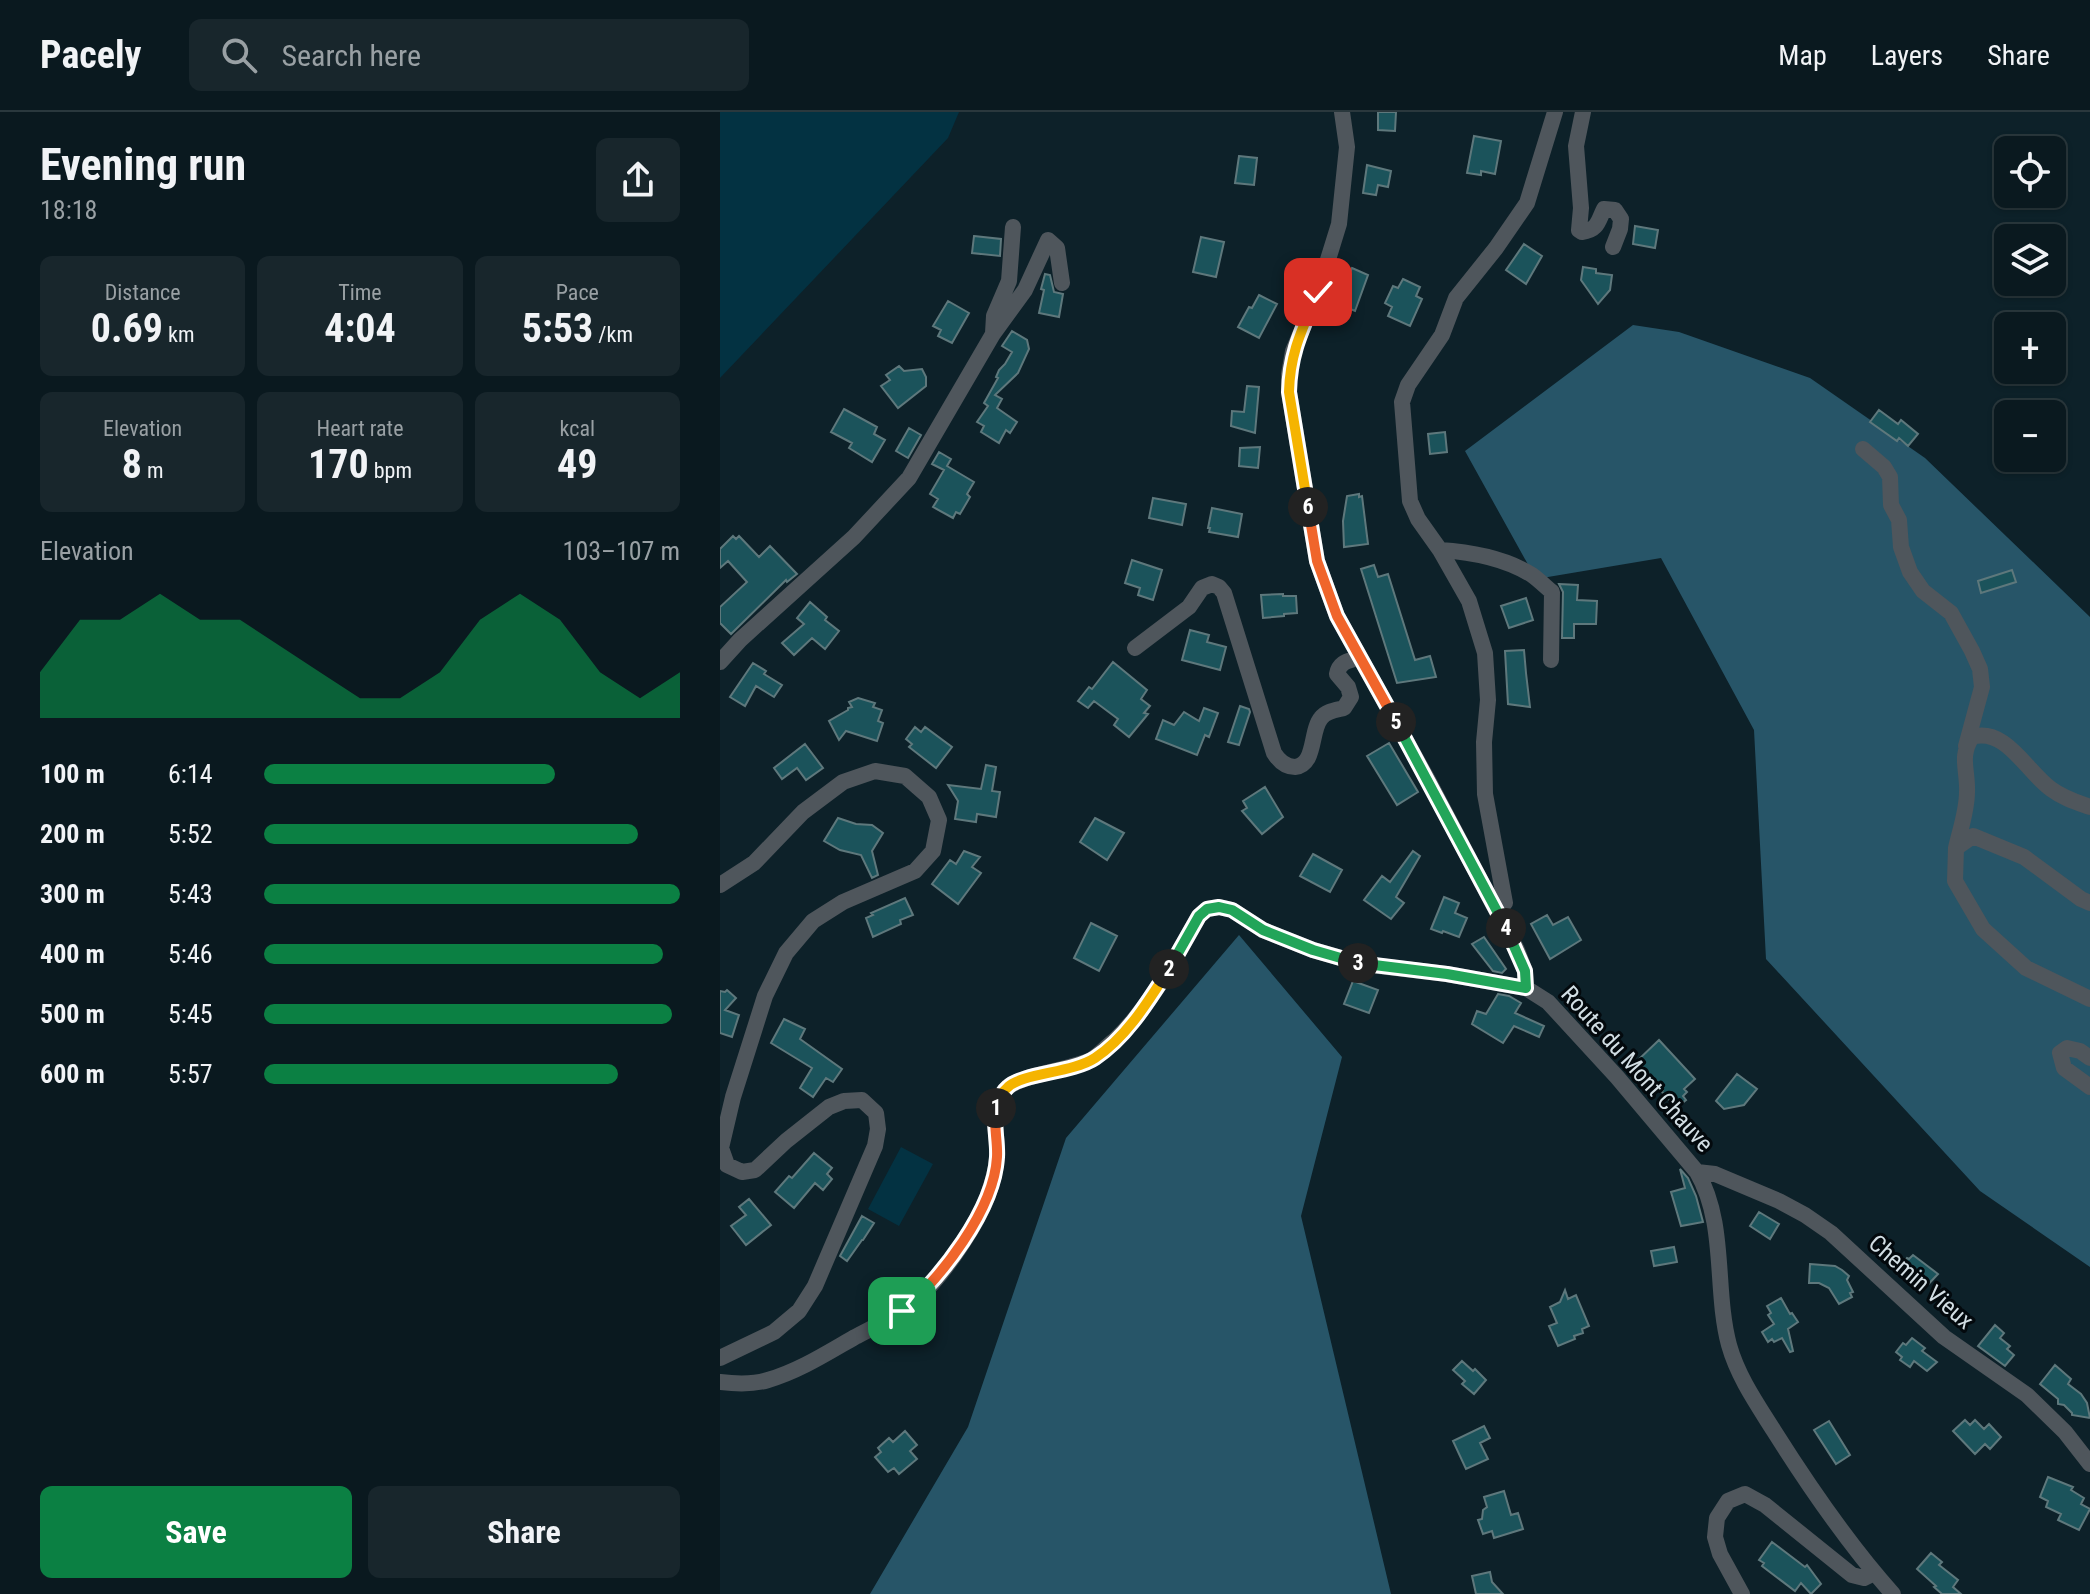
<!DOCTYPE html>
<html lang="en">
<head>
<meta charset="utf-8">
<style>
  body { margin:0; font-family:"Roboto Condensed",sans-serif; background:#18262c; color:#f1f3f6; height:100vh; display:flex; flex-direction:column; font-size:30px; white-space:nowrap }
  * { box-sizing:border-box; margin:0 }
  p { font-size:26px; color:#99a0a4 }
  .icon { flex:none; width:44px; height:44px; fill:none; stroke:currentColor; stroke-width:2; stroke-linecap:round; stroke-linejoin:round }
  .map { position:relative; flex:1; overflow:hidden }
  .drawer { display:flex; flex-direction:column; background:#0a191f; width:720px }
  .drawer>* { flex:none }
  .controls { position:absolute; left:1274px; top:24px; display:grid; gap:16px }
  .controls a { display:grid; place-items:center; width:72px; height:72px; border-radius:12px; background:#0a191f; box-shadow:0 2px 6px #0004,0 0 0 2px #2a383d; font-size:40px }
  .pin { position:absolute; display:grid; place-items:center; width:68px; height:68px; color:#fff; margin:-34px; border-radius:16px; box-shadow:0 4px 12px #0006 }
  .km { position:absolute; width:40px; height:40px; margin:-20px; border-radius:50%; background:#222; color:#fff; font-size:22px; line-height:40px; text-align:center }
  .round { display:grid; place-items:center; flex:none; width:84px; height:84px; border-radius:12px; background:#18262c }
  .overview { display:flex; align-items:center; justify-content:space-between; height:136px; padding:0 40px }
  h1 { font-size:44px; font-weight:700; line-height:60px }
  .metrics { display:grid; grid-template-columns:repeat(3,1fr); gap:12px; height:136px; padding:8px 40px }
  .metrics div { display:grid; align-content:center; border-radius:12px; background:#18262c; text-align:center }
  .metrics b { font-size:40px; font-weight:700 }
  .metrics small { font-size:22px; font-weight:400 }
  .metrics p { font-size:22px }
  .chart { height:224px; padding:16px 40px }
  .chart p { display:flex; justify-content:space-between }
  .chart svg { width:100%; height:144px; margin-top:8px; fill:#0b8043; opacity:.7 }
  .primary-button { display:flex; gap:16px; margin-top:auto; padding:16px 40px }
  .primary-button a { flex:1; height:92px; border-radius:12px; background:#0b8043; color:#fff; font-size:32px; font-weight:700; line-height:92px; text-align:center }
  .primary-button a+a { background:#18262c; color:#f1f3f6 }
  ul { padding:0 40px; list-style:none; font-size:26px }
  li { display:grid; grid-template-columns:128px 96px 1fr; align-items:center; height:60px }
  li i { height:20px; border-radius:10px; background:#0b8043 }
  header { display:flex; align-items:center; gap:48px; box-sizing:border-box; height:112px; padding:0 40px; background:#0a191f; border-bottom:2px solid #2a383d }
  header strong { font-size:38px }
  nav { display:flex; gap:44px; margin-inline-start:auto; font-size:28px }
  .search { width:560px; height:72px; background:#18262c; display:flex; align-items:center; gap:20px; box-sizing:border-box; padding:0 28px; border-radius:12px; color:#99a0a4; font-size:30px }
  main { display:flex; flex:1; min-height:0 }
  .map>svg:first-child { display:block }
  .green { fill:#033242 }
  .forest { fill:#275568 }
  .building { fill:#1b535b; stroke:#5e787c; stroke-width:2 }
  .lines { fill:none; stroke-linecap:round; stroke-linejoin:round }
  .minor { stroke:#4f565c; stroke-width:16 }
  .split-1-casing { stroke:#fff; stroke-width:16 }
  .split-2-casing { stroke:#fff; stroke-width:16 }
  .split-3-casing { stroke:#fff; stroke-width:16 }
  .split-4-casing { stroke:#fff; stroke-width:16 }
  .split-5-casing { stroke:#fff; stroke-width:16 }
  .split-6-casing { stroke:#fff; stroke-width:16 }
  .split-7-casing { stroke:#fff; stroke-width:16 }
  .split-1 { stroke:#f0652b; stroke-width:10 }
  .split-2 { stroke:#f5b400; stroke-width:10 }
  .split-3 { stroke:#22a559; stroke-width:10 }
  .split-4 { stroke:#22a559; stroke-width:10 }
  .split-5 { stroke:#22a559; stroke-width:10 }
  .split-6 { stroke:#f0652b; stroke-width:10 }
  .split-7 { stroke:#f5b400; stroke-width:10 }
  .labels { text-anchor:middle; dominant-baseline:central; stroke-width:6; stroke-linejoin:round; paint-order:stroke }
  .street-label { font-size:24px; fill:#d2dee4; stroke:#03090d }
</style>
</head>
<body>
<header>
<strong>Pacely</strong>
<div class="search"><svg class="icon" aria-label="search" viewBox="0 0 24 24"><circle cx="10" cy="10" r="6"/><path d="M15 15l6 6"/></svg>Search here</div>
<nav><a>Map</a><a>Layers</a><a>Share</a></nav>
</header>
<main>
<section class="drawer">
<div class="overview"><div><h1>Evening run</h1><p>18:18</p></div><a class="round"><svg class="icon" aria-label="share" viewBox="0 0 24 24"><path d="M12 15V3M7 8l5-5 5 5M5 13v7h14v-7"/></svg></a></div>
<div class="metrics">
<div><p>Distance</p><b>0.69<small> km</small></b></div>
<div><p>Time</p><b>4:04</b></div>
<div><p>Pace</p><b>5:53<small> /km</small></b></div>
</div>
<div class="metrics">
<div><p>Elevation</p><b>8<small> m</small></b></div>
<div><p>Heart rate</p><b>170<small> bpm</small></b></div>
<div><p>kcal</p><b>49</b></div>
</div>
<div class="chart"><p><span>Elevation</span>103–107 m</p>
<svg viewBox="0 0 160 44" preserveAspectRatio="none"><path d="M0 44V30L10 14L20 14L30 6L40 14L50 14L60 22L70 30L80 38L90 38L100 30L110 14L120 6L130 14L140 30L150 38L160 30V44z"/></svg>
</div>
<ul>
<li><b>100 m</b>6:14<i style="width:70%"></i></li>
<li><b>200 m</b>5:52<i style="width:90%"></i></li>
<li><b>300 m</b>5:43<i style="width:100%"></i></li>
<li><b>400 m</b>5:46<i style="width:96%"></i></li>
<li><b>500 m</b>5:45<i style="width:98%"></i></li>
<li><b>600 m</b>5:57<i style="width:85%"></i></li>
</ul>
<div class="primary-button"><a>Save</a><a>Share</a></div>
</section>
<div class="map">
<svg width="1370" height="1482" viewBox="0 0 1370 1482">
  <rect width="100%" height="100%" fill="#0d2129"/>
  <!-- green -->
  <path class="green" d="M0,0H239L228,26L0,266Z
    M181,1035L213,1052L179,1114L148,1097Z"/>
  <!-- forest -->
  <path class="forest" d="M913,213L959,220L1090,266L1205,346L1370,505V1155L1260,1079L1046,847L1034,618L941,446L816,467L745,339Z
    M519,823L622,945L581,1104L671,1482H150L248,1315L346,1026Z"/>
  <!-- building -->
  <path class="building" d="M658,0H676L675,19L658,18Z
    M754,24L781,29L775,62L761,59V63L747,61Z
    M519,44L537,46L534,73L515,71Z
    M647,53L671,59L668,75L658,73L656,83L643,81Z
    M915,114L938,118L935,136L913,132Z
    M254,124L281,127L280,144L252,141Z
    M481,125L504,130L496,165L473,160Z
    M804,132L822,144L806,172L786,158Z
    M863,155L876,157V161L892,163L890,178L878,192L861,168Z
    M632,156L648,163L635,199L616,191Z
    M325,162L330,163L334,180L343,182L339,205L319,201L324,178L321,177Z
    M683,167L700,175L696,184L702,187L690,214L668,204L672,195L665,191L673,174L678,176Z
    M539,183L557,192L539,226L518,215L529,195L532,196Z
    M228,189L249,201L232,231L218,224L221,218L213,214Z
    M292,219L307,228L309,237L298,261L275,283L282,287L277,296L297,310L290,321L286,318L279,331L261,320L264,314L257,310L268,294L264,291L278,266L276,265L279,258L285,252L292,240L282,234Z
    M179,254L184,259L202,257L206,265V274L178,296L161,274L170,268L166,263Z
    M527,274L539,275L535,321L511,314L512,299L524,300Z
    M124,297L157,315L154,322L165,328L152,350L129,336L132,331L111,320Z
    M1159,298L1178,312L1181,308L1198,322L1188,334L1179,326L1177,329L1150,310Z
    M189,316L201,323L188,346L176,339Z
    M725,320L727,340L710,342L708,322Z
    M540,335L538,356L519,354L520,336Z
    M219,340L231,347L227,354L254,370L247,382L250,385L240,402L236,400L233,406L213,395L218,387L210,382L224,358L212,352Z
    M639,382V385L642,384L648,432L624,435L623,409L627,384Z
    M433,386L466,392L462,413L429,406Z
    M492,396L522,402L518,425L489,420L490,416H488Z
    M13,424L16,427L19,424L39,445L50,434L77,462L67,470L66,468L11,522L0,511V495L27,470L8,449L0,456V437Z
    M412,448L442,458L433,488L418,483L420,476L405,471Z
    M654,453L658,465L668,462L695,548L710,544L716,565L677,571L641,457Z
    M1292,458L1296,470L1261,481L1258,469Z
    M839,472L858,473L857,488L877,489L876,512H854V526H842L843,480Z
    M563,482V484H576L577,501L564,502V504L543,506L541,483Z
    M806,486L813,508L789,516L781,494Z
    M90,490L107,505L105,508L119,519L105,537L92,526L74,543L62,531L84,512L77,506Z
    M470,518L489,523L487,530L506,535L500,558L462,548Z
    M804,538L806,561L810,595L788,592L785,539Z
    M393,550L427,578L421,587L430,594L424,601L428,602L409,625L394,613L398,607L374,589L368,596L358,589L369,575L372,577Z
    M33,551L46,559L44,562L62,573L54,585L36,574L25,594L10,585Z
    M138,586L155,591L153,595L162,598L158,609L163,611L157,629L126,619L119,628L109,609L128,598V596L132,595L129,590Z
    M520,594L529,597L530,600L519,633L508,630Z
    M484,596L498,601L489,625L485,623L477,643L436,627L443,608L454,613L464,600L479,609Z
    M195,615L201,620L205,615L232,635L216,656L189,635L192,632L186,627Z
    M669,631L698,680L677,693L647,644Z
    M85,632L103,656L86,668L77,656L62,667L54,656Z
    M266,653L276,655L272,679L280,680L276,705L257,702L256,710L235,707L238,689L228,673L261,677Z
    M545,675L563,705L542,722L522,699L527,696L523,689Z
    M118,706L136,712L152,713L163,721L152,739L158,763L152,766L141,743L120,738L104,729Z
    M375,706L404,721L387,748L360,730Z
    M244,739L260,745L252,755L261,761L238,792L212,772L230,748L236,752Z
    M693,739L700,744L676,785L684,791L671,807L644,788L662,764L670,770Z
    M593,742L622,758L610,780L580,764Z
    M724,785L739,791L735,801L747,806L739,825L723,819L722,821L711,817Z
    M185,786L193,803L180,808L181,812L153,825L146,806L153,803L151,801Z
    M827,803L833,813L848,805L861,828L830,847L811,812Z
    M371,811L397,824L379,859L354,846Z
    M764,825L786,857L782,861L773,859L752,832Z
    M633,869L658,878L649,901L624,892Z
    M7,878L16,886L5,898L19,903L12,925L0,921V879L5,880Z
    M778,882L789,884L801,891L795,901L824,914L819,925L794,914L783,931L752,912L757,899L766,902Z
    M64,907L85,917L80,927L122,957L113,970L106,966L93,985L80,976L92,956L51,931Z
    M939,928L975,967L964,977L967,980L963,984L966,988L956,996L942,980L943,978L917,949Z
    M1017,962L1037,977L1024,993L1004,997L996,989Z
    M94,1041L112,1056L107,1062L112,1067L103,1078L95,1071L74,1096L55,1080L69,1064L72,1066Z
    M960,1057L968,1066L976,1084L983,1110L961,1114L951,1080L965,1076Z
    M29,1087L51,1113L26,1133L11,1114L26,1103L19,1095Z
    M1039,1100L1059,1112L1050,1127L1030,1114Z
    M142,1104L154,1111L143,1128H142L127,1149L120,1144Z
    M954,1135L957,1150L934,1154L931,1139Z
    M1193,1143L1218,1162L1200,1181L1176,1159L1187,1146L1189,1147Z
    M1090,1152L1115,1154L1122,1158L1129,1164L1127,1168L1133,1180L1130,1181L1132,1185L1119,1192L1109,1176L1099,1171H1089Z
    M845,1178L848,1187L856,1183L869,1214L862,1217L863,1221L854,1224L855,1227L838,1234L829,1214L837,1211L830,1195L840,1190Z
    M1061,1186L1070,1202L1072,1201L1078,1210L1068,1217L1073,1239L1070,1240L1062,1226L1054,1230L1052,1227L1048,1230L1042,1220L1054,1212L1048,1203L1051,1201L1047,1194Z
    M1275,1213L1284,1221L1280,1226L1290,1234L1287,1237L1294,1243L1285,1254L1258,1234Z
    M1192,1226L1205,1236L1202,1239L1217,1250L1207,1259L1194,1249L1190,1255L1180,1248L1182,1245L1176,1240L1183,1231L1186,1233Z
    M742,1249L753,1259L755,1257L766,1268L754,1282L742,1272L745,1269L733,1258Z
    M1335,1253L1351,1267L1348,1272L1361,1282L1367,1291L1370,1306L1352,1303V1301L1344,1293L1338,1292V1287L1320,1272Z
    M1245,1308L1250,1313L1255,1308L1264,1317L1269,1312L1281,1325L1270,1337L1265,1332L1255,1342L1233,1319Z
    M1109,1309L1130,1343L1116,1352L1094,1318Z
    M764,1314L770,1326L760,1331L768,1347L746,1357L733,1329Z
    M185,1319L197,1333L190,1339L197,1347L179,1362L174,1356L168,1360L155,1345L161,1340L158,1336L169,1326L173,1330Z
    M1328,1365L1353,1375L1351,1378L1364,1386L1361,1392L1370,1397L1359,1418L1338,1408L1341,1402L1326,1395L1328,1389L1320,1385Z
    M784,1379L791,1403L798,1401L803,1417L774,1426L772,1419L763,1422L758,1408L762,1407L763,1398L767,1395L764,1385Z
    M1052,1430L1085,1455L1087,1453L1101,1472L1091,1482L1081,1471L1075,1479L1042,1454L1044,1451L1039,1448Z
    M1211,1441L1222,1450L1219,1453L1238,1468L1233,1475L1241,1482H1222L1214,1475L1216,1474L1197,1457Z
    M770,1460L772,1470L783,1482H756L752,1464Z"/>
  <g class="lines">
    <!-- minor -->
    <path class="minor" d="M622,0L627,35L619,112L598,180L573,239L569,262V280L597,449L617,504L709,670L797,838L805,859L806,876
      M863,0L856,34L861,96L859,118L862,120C878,118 878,109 884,97L895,98L901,107L900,117L893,135
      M273,221L274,204L289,169L293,115
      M1143,337L1164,355L1170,365L1171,393L1179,408L1181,435L1190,460L1203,479L1231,501L1252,539L1260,557L1262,575L1246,634
      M720,438C752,440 785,446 812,463C819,468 826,475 832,480L831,548
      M415,536L469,495L482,476L492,472L499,475L504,481L554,641C559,649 565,655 575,655C596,653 590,619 601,606C606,599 616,598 624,596L631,585L628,575L617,562C619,549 630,549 640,545
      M0,550L20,528L134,425L189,366L273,222L305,178L328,128L337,136L342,171
      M1236,736C1240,718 1247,699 1247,680C1248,658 1239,645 1252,625C1286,615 1306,659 1331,677C1343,686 1356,690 1370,695
      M0,773L34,751L83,700L123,670L155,659L185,664L209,685L219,708L213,739L195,759L123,790L93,809L66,841L45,884L13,985L1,1036L7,1053L22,1060L35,1058L66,1029L109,995L124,989L142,988L156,1001L158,1017L155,1034L95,1174L79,1199L54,1220L0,1246
      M1370,791L1361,787L1304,745L1253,724L1236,736L1235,769L1263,817L1306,856L1370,887
      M777,798L785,791L765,682L764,630L768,588L765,541L749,489L720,438L698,407L690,389L682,290L688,273L722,223L736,186L776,136L807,91L835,0
      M1370,946L1360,939L1347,936L1340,941L1344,956L1370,975
      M977,1060L995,1062L1059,1089L1085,1103L1111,1121L1224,1225L1307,1283L1345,1320L1370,1352
      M0,1270C16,1272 32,1273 48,1268C79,1259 107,1241 135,1225C156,1214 178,1203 197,1187C223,1164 260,1110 270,1077C273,1068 276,1057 277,1047C279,1023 267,998 286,977C299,963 349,958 371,948C379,943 386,935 394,929C431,894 454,848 479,804L487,797L499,795L512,798L543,818L593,838L642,852L727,862L806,876L828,890L897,965L977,1060C1007,1112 994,1177 1009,1233C1018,1265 1037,1292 1054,1319C1090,1376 1128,1432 1173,1482
      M1022,1482L1000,1442L995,1425L997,1406L1008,1389L1025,1382L1045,1393L1132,1463L1144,1466L1154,1461"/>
  </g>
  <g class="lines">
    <defs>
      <path id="split-1" d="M182,1199C221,1166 274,1098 277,1045C278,1029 273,1013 276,996"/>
      <path id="split-2" d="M276,996C278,989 282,980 288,975C303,961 352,961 375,946C407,925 429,888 449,857"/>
      <path id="split-3" d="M449,857L479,804L487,797L499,795L512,798L543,818L593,838L638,851"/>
      <path id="split-4" d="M638,851L727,862L806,876L805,859L786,816"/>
      <path id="split-5" d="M676,610L786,816"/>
      <path id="split-6" d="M588,395L597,449L617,504L676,610"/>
      <path id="split-7" d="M588,395L569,280C570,239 583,216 598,180"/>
    </defs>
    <!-- split-1 casing -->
    <use href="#split-1" class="split-1-casing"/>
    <!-- split-2 casing -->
    <use href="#split-2" class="split-2-casing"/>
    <!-- split-3 casing -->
    <use href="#split-3" class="split-3-casing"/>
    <!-- split-4 casing -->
    <use href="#split-4" class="split-4-casing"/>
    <!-- split-5 casing -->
    <use href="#split-5" class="split-5-casing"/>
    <!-- split-6 casing -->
    <use href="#split-6" class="split-6-casing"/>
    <!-- split-7 casing -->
    <use href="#split-7" class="split-7-casing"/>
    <!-- split-1 -->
    <use href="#split-1" class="split-1"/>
    <!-- split-2 -->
    <use href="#split-2" class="split-2"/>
    <!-- split-3 -->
    <use href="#split-3" class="split-3"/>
    <!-- split-4 -->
    <use href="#split-4" class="split-4"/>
    <!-- split-5 -->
    <use href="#split-5" class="split-5"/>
    <!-- split-6 -->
    <use href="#split-6" class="split-6"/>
    <!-- split-7 -->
    <use href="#split-7" class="split-7"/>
  </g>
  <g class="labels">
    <!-- street labels -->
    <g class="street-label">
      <text transform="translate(917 957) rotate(48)">Route du Mont Chauve</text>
      <text transform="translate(1201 1170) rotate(41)">Chemin Vieux</text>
    </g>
  </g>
</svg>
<div class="controls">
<a><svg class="icon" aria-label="locate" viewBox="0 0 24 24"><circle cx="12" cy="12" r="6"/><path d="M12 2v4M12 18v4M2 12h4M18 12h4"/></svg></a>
<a><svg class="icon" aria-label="layers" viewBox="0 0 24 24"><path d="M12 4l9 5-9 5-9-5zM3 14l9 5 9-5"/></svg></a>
<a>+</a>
<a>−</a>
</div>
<div class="pin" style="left:182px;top:1199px;background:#1e9e55"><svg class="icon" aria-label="arrive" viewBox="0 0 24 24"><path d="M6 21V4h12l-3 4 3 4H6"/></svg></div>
<div class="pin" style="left:598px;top:180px;background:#d93025"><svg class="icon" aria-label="check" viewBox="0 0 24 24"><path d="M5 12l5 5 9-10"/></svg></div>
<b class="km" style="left:276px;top:996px">1</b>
<b class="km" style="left:449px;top:857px">2</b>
<b class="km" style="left:638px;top:851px">3</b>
<b class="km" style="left:786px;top:816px">4</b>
<b class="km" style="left:676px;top:610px">5</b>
<b class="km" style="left:588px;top:395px">6</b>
</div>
</main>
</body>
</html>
